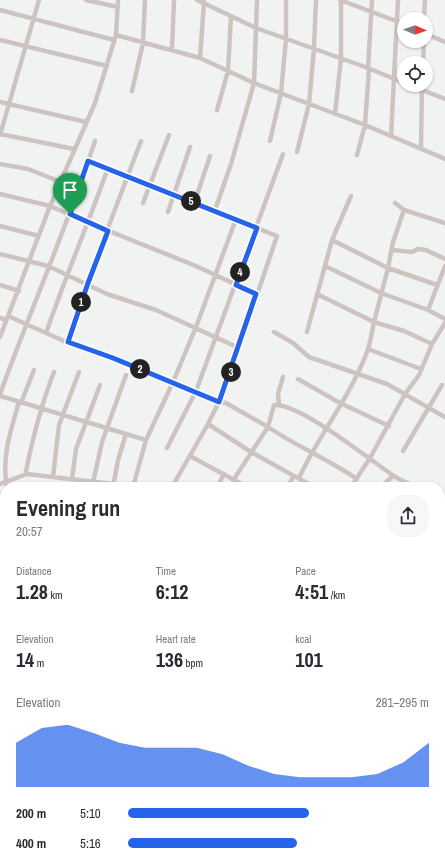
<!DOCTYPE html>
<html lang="en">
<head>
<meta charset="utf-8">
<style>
  body { margin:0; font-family:"Archivo Narrow",sans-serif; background:#f7f7f7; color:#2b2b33; height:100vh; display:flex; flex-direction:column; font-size:15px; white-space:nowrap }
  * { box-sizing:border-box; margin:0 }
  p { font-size:13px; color:#7c7c81 }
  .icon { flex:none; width:22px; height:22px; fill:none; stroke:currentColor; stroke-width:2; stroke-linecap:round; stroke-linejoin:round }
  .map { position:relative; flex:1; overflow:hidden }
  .sheet { position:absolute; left:0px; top:482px; width:445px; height:384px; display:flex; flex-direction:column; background:#fff; border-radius:16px 16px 0 0; box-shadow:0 1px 3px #0004 }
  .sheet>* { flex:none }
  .needle { width:26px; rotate:92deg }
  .buttons { position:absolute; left:397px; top:12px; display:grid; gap:8px }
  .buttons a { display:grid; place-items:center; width:36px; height:36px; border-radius:50%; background:#fff; box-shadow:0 1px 3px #0004; font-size:20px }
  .pin { position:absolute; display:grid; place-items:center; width:34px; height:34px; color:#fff; margin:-41px -17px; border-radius:50% 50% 50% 0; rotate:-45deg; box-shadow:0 0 4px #0007 }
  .pin .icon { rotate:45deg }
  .km { position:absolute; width:20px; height:20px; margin:-10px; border-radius:50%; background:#222; color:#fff; font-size:11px; line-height:20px; text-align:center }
  .round { display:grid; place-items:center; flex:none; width:42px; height:42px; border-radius:16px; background:#f7f7f7 }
  .summary { display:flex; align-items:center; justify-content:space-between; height:68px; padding:0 16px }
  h1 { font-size:22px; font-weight:700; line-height:30px }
  .stats { display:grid; grid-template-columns:repeat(3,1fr); gap:6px; height:68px; padding:4px 16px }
  .stats div { display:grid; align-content:center }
  .stats b { font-size:20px; font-weight:700 }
  .stats small { font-size:11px; font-weight:400 }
  .stats p { font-size:11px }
  .chart { height:112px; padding:8px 16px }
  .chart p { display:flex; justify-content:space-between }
  .chart svg { width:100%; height:72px; margin-top:4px; fill:#2563eb; opacity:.7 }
  ul { padding:0 16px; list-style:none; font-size:13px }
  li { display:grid; grid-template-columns:64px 48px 1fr; align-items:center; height:30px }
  li i { height:10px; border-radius:5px; background:#2563eb }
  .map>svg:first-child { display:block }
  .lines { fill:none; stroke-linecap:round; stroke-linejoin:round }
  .minor { stroke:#cdc4c1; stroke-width:4.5 }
  .major { stroke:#ccbbb4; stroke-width:5.5 }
  .route-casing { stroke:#fff; stroke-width:8 }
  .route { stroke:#2563eb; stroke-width:5 }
</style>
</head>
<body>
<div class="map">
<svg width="445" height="866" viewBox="0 0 445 866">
  <rect width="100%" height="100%" fill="#f1f3f2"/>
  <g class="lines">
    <!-- minor -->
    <path class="minor" d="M86,0L118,7
      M197,0L256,28L368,68L404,83
      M340,0L404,24
      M0,10L114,40
      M424,19L425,0
      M426,34L445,42
      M116,35L200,58L254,83L365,125L445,159
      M0,40L107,66
      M172,49L174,0
      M200,58L204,2
      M423,63L424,41
      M368,68L372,0
      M409,85L445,99
      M132,91L143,43L145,0
      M0,102L86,122
      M217,110L228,71L231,16
      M335,114L341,58V0
      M0,134L74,149
      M0,135L39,0
      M391,136L398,0
      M270,141L281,93L286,39V0
      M421,149L422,85
      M297,152L309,104L314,48L316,0
      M357,155L365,125L369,69
      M88,161L277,236L225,389L208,424L172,487
      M0,164L28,169L61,182
      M0,194L50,206L89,223L196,266L256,294
      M351,196L332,240L388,268L374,322L404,331L432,344
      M143,203L169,135
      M395,203L404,210L445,223
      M194,204L210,156
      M215,210L231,164L254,83L257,0
      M404,210L393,242L388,268L437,285
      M168,212L190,147
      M0,226L39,236
      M392,250L412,252L418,249L426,250L445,259
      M0,254L48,266L107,294L156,310L239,348
      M325,266L381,293L428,310
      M445,266L428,310L445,319
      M0,285L19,291
      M8,316L64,341L113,358L219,402L226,403L268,427L274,405C298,402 369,459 391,474C399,480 408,483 416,487
      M0,318L6,320
      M274,332L293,343L309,357L387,384L445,417
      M307,332L332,240
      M46,333C65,278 88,224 108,168
      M0,337L50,206L95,103L116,35L118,0
      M68,342L87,283L141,141
      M368,349L421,369
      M298,379L340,403L389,426
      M0,394C31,309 67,227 95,141
      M0,396L146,440
      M21,403L34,370
      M279,404L278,394L283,377
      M208,424L251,452L314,487
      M167,448L196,391L283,154
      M403,451L442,385
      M190,456L247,487
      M27,474L26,471C33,437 41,405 54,372
      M53,477L59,425L79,372
      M299,478C319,434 352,395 368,349C371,340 372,331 374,322L317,294
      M72,479L76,449L100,385
      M234,479L268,427C296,446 328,459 357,479
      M0,484L27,474L113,484L125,487
      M7,487C1,459 11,429 19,402
      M92,487L102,442L126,375
      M113,487L118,460L126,434
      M133,487L146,440L173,382L196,327L236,219
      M217,487L224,474
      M288,487L293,477
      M351,487L370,458L405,394L419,375L432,344L445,323
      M381,487L393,476
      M440,499L445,502
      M0,521L5,524
      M440,541L445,532
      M440,562L445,565
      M440,607L445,610
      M440,680H445
      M0,794L1,781
      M0,818L5,820
      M440,845L445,821
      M440,857L445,847
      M237,861L238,866
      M350,861L355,866
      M33,866V861
      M68,866V861
      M103,866V861
      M138,866L139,861
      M173,866V861
      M436,866L438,861"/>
    <!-- major -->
    <path class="major" d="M0,773L5,775
      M0,780L5,782
      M180,861L192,866
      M197,861L207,866"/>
  </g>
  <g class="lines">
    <defs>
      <path id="route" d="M88,161L257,228L236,285L256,294L219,402L113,358L68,342L88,283L108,231L70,214Z"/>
    </defs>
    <!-- route casing -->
    <use href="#route" class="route-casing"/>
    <!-- route -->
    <use href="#route" class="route"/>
  </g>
</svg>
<div class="buttons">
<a><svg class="needle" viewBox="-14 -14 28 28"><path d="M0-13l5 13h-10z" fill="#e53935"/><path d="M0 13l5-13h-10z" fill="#7c7c81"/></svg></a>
<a><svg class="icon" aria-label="locate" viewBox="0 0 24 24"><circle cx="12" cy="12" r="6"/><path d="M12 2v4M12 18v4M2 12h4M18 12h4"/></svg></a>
</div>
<div class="pin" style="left:70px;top:214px;background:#1e9e55"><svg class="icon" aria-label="arrive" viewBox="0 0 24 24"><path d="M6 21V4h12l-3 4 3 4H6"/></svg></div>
<b class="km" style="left:81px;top:302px">1</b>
<b class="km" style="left:140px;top:369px">2</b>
<b class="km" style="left:231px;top:372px">3</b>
<b class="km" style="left:240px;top:272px">4</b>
<b class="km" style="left:191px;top:201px">5</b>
<section class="sheet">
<div class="summary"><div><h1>Evening run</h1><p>20:57</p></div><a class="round"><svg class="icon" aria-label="share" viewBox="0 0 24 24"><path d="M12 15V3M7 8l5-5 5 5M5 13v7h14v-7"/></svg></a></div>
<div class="stats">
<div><p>Distance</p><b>1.28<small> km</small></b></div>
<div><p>Time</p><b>6:12</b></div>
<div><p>Pace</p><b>4:51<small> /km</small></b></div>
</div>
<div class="stats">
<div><p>Elevation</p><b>14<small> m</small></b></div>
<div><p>Heart rate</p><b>136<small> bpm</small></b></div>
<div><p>kcal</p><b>101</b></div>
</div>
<div class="chart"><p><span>Elevation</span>281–295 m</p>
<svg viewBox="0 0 160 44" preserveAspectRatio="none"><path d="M0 44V17L10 8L20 6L30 11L40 17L50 20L60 20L70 20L80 24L90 31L100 36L110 38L120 38L130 38L140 36L150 29L160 17V44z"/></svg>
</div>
<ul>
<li><b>200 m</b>5:10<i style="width:60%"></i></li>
<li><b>400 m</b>5:16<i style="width:56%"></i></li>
</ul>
</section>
</div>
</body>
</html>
